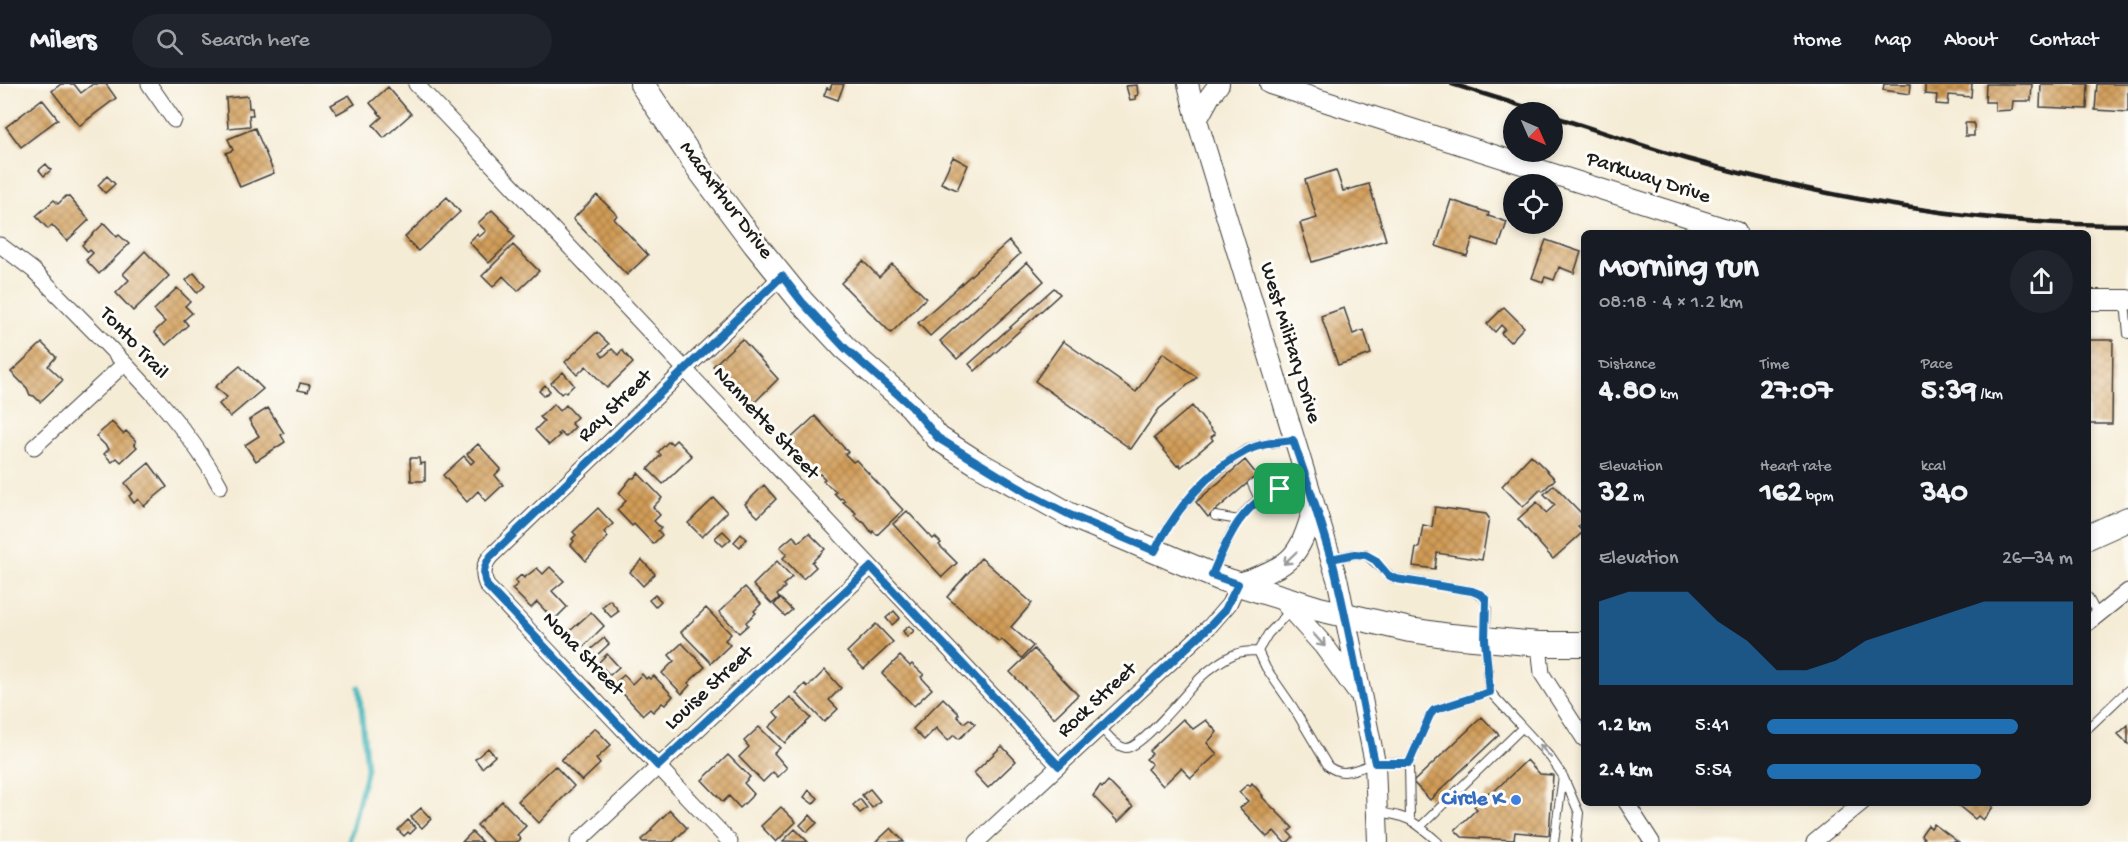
<!DOCTYPE html>
<html lang="en">
<head>
<meta charset="utf-8">
<style>
  body { margin:0; font-family:"Gochi Hand",sans-serif; background:#20242c; color:#f1f3f6; height:100vh; display:flex; flex-direction:column; font-size:22px; white-space:nowrap }
  * { box-sizing:border-box; margin:0 }
  p { font-size:20px; color:#9ea1a6 }
  .icon { flex:none; width:33px; height:33px; fill:none; stroke:currentColor; stroke-width:2; stroke-linecap:round; stroke-linejoin:round }
  .map { position:relative; flex:1; overflow:hidden }
  .panel { position:absolute; left:1581px; top:146px; width:510px; height:576px; display:flex; flex-direction:column; background:#171b24; border-radius:9px; box-shadow:0 3px 9px #0003 }
  .panel>* { flex:none }
  .needle { width:39px; rotate:135deg }
  .buttons { position:absolute; left:1503px; top:18px; display:grid; gap:12px }
  .buttons a { display:grid; place-items:center; width:60px; height:60px; border-radius:50%; background:#171b24; box-shadow:0 3px 9px #0003; font-size:30px }
  .pin { position:absolute; display:grid; place-items:center; width:51px; height:51px; color:#fff; margin:-26px; border-radius:12px; box-shadow:0 3px 9px #0006 }
  .round { display:grid; place-items:center; flex:none; width:63px; height:63px; border-radius:32px; background:#20242c }
  .overview { display:flex; align-items:center; justify-content:space-between; height:102px; padding:0 18px }
  h1 { font-size:33px; font-weight:700; line-height:45px }
  .metrics { display:grid; grid-template-columns:repeat(3,1fr); gap:9px; height:102px; padding:6px 18px }
  .metrics div { display:grid; align-content:center }
  .metrics b { font-size:30px; font-weight:700 }
  .metrics small { font-size:16px; font-weight:400 }
  .metrics p { font-size:16px }
  .chart { height:168px; padding:12px 18px }
  .chart p { display:flex; justify-content:space-between }
  .chart svg { width:100%; height:108px; margin-top:6px; fill:#1f6fb2; opacity:.7 }
  ul { padding:0 18px; list-style:none; font-size:20px }
  li { display:grid; grid-template-columns:96px 72px 1fr; align-items:center; height:45px }
  li i { height:15px; border-radius:8px; background:#1f6fb2 }
  header { display:flex; align-items:center; gap:36px; box-sizing:border-box; height:84px; padding:0 30px; background:#171b24; border-bottom:2px solid #363941 }
  header strong { font-size:28px }
  nav { display:flex; gap:33px; margin-inline-start:auto; font-size:21px }
  .search { width:420px; height:54px; background:#20242c; display:flex; align-items:center; gap:15px; box-sizing:border-box; padding:0 21px; border-radius:33px; color:#9ea1a6; font-size:22px }
  .map>svg:first-child { display:block }
  .lines { fill:none; stroke-linecap:round; stroke-linejoin:round }
  .stream { stroke:#46b6bc; stroke-width:5 }
  .building { fill:url(#building-cross-hatch) }
  .service-casing { stroke:#3d3b38; stroke-width:10 }
  .minor-casing { stroke:#3d3b38; stroke-width:17 }
  .tertiary-casing { stroke:#3d3b38; stroke-width:22 }
  .primary-casing { stroke:#3d3b38; stroke-width:26 }
  .service { stroke:#fff; stroke-width:8 }
  .minor { stroke:#fff; stroke-width:15 }
  .tertiary { stroke:#fff; stroke-width:20 }
  .primary { stroke:#fff; stroke-width:24 }
  .rail { stroke:#1c1c1c; stroke-width:4.5 }
  .oneway { stroke:#999 }
  .route-casing { stroke:#fff; stroke-width:12 }
  .route { stroke:#1f6fb2; stroke-width:8 }
  .shop-dot { fill:#3f7fe0; stroke:#fdfcf7; stroke-width:2 }
  .labels { text-anchor:middle; dominant-baseline:central; stroke-width:6; stroke-linejoin:round; paint-order:stroke }
  .street-label { font-size:21px; fill:#1c1c1c; stroke:#fdfcf7 }
  .shop-label { font-size:21px; font-weight:bold; fill:#366cbe; stroke:#fdfcf7; text-anchor:end }
</style>
</head>
<body>
<header>
<strong>Milers</strong>
<div class="search"><svg class="icon" aria-label="search" viewBox="0 0 24 24"><circle cx="10" cy="10" r="6"/><path d="M15 15l6 6"/></svg>Search here</div>
<nav><a>Home</a><a>Map</a><a>About</a><a>Contact</a></nav>
</header>
<div class="map">
<svg width="2128" height="758" viewBox="0 0 2128 758">
  <defs>
    <pattern id="building-cross-hatch" width="8" height="8" patternUnits="userSpaceOnUse" patternTransform="scale(1.5)"><rect width="8" height="8" fill="#d19c57"/><path d="M0 0l8 8M0 8l8-8" fill="none" stroke="#a97e47"/></pattern>
  </defs>
  <rect width="100%" height="100%" fill="#fdfcf7"/>
  <filter id="ink" filterUnits="userSpaceOnUse"><feTurbulence type="fractalNoise" baseFrequency=".0167" numOctaves="2"/><feDisplacementMap in="SourceGraphic" scale="12" xChannelSelector="R" yChannelSelector="G"/><feConvolveMatrix kernelMatrix="1 2 1 2 8 2 1 2 1" color-interpolation-filters="sRGB"/></filter>
  <filter id="wash" filterUnits="userSpaceOnUse"><feTurbulence type="fractalNoise" baseFrequency=".008" numOctaves="4" result="noise"/><feDisplacementMap in="SourceGraphic" scale="24" xChannelSelector="R" yChannelSelector="G"/><feGaussianBlur stdDeviation="1.35" result="paint"/><feColorMatrix in="noise" values="0 0 0 0 0 0 0 0 0 0 0 0 0 0 0 0 0 1.4 0 .05"/><feComposite in="paint" operator="in"/></filter>
  <g filter="url(#wash)">
    <rect width="100%" height="100%" fill="#f5ecd6"/>
    <g class="lines">
      <!-- stream -->
      <path class="stream" d="M349,758L367,684L359,603"/>
    </g>
    <g id="blocks">
      <!-- building -->
      <path class="building" d="M61,0H74L81,9L93,0H106L116,14L79,42L52,7Z
        M832,0H844L838,16L824,11L827,4L830,5Z
        M1884,0H1911L1910,10L1883,6Z
        M1925,0H1972L1971,13L1949,11L1948,21L1936,20L1937,11L1925,10Z
        M1986,0H2032L2031,17H2013L2012,26L1995,27V18H1985Z
        M2041,0H2088L2087,25L2040,23Z
        M2097,0H2128V28L2095,26Z
        M1137,1L1138,11L1135,12L1136,15L1130,16L1126,2Z
        M388,3L411,30L384,54L373,41L382,33L370,19Z
        M349,11L355,20L337,30L331,21Z
        M248,12L249,24H252L253,31H249L250,42L228,44L226,14Z
        M42,15L58,35L21,63L6,43Z
        M1965,39H1974V52H1965Z
        M255,44L274,89L240,103L226,69L233,66L228,55Z
        M953,73L968,81L957,106L941,99Z
        M46,80L51,86L44,92L39,86Z
        M1336,86L1343,107L1369,100L1386,156L1312,178L1300,139L1317,134L1305,96Z
        M107,92L115,100L105,109L98,101Z
        M597,111L617,131L614,135L648,171L627,191L573,135Z
        M66,112L69,113L89,136L67,157L52,141L48,145L36,132L54,116L58,120Z
        M447,113L460,128L418,167L405,153Z
        M1451,116L1489,129L1488,132L1507,138L1499,162L1473,154L1467,172L1436,162Z
        M492,126L510,144L509,146L515,153L489,179L469,158L477,150L479,153L486,147L478,139Z
        M104,139L117,153L119,151L129,160L99,190L86,176L93,169L90,166L88,168L82,161Z
        M1546,156L1581,168L1574,189L1559,183L1554,196L1545,193L1543,198L1532,194Z
        M1009,157L1020,170L930,252L918,239Z
        M513,161L539,187L518,207L503,192L493,203L482,192Z
        M145,167L169,192L133,227L116,209L129,196L123,190Z
        M863,177L879,193L892,180L926,214L891,249L841,199Z
        M1027,178L1044,197L957,275L940,257Z
        M194,189L205,202L197,209L186,196Z
        M177,204L190,217L185,222L192,229L184,236L188,241L166,261L154,248L165,238L154,226Z
        M1054,204L1060,210L975,287L969,280Z
        M1504,223L1524,243L1510,258L1501,249L1505,245L1501,241L1495,248L1487,240Z
        M1344,224L1353,250L1364,246L1371,270L1338,281L1321,232Z
        M597,248L609,260L600,269L603,273L612,265L618,271L622,266L633,279L607,304L586,282L577,291L565,278Z
        M742,255L778,295L751,322L713,282Z
        M2088,256H2113L2112,340H2088Z
        M1063,257L1136,308L1163,269L1197,293L1159,325L1131,365L1035,297Z
        M42,259L56,273L48,282L63,296L40,318L34,312L30,311L27,304L11,288Z
        M240,282L263,305L230,333L219,320L227,313L215,303Z
        M563,288L574,301L566,309L564,307L561,310L551,299Z
        M300,299L310,301L308,308L298,306Z
        M545,301L550,307L544,312L539,307Z
        M554,320L560,327L566,321L577,333L571,339L575,343L565,353L560,348L558,350L560,351L549,361L535,346L544,337L540,333Z
        M1192,322L1215,350L1211,353L1213,356L1181,383L1179,380L1177,382L1154,354Z
        M268,324L284,349L281,351L285,358L256,377L245,361L259,352L249,336Z
        M815,332L848,368L845,370L853,378L856,376L903,426L877,451L873,447L872,449L863,437L862,438L854,431L856,429L843,418L845,417L842,414L840,415L834,409L836,407L823,397L825,395L820,390L818,391L787,358Z
        M112,338L123,350L126,347L136,357L134,360L137,363L121,378L117,374L112,378L104,370L109,365L96,352Z
        M676,356L692,372L663,400L648,385L661,371L658,368L669,357L672,360Z
        M478,360L501,385L495,391L503,401L486,417L478,407L467,418L443,391L464,372L471,380L474,377L467,370Z
        M1531,371L1555,395L1543,407L1541,405L1523,423L1502,402Z
        M410,374H419L420,380L425,379V397H411Z
        M1245,376L1257,391L1208,433L1196,418Z
        M149,379L167,403L144,422L138,415L134,419L129,412L133,409L125,399Z
        M638,389L662,414L653,423L660,431L654,437L661,444L658,447L662,451L653,460L634,440L632,442L617,426L626,417L619,409L631,394H634Z
        M764,401L776,415L758,433L745,420Z
        M1554,401L1584,432V437L1578,443L1583,448L1553,475L1518,435L1537,418L1546,429L1555,421L1544,410Z
        M714,414L727,428L702,453L688,439Z
        M1435,423L1486,430L1489,434L1482,476L1437,469L1435,485L1413,482L1416,464H1419L1423,441L1432,443Z
        M598,424L613,440L604,448L608,453L586,477L571,461L574,457L572,455L576,451L573,448Z
        M907,427L933,455L935,453L941,459L939,461L957,479L942,493L893,440Z
        M723,447L731,455L723,462L715,454Z
        M809,449L825,465L812,478L816,483L803,495L783,474L787,470L780,463L793,452L799,458Z
        M741,450L746,455L740,463L734,458Z
        M981,474L1032,519L1011,543L1033,562L1022,574L1001,555L999,558L947,513Z
        M642,476L655,490L643,502L630,488Z
        M777,477L792,493L783,501L785,503L777,511L779,514L772,520L753,501Z
        M550,483L564,497L552,507L567,523L554,536L537,518L531,524L512,505L518,500L515,497L521,491L524,494L537,484L543,490Z
        M745,503L761,520L754,527L756,529L746,538L748,541L739,549L719,528Z
        M655,511L661,517L655,523L649,516Z
        M780,514L792,526L785,532L774,521Z
        M610,516L619,527L611,533L602,523Z
        M706,524L731,550L725,556L730,561L711,579L681,548Z
        M894,527L900,534L892,541L886,534Z
        M591,528L604,542L583,563L569,548Z
        M876,540L893,558L864,585L847,568Z
        M909,542L914,547L907,553L903,547Z
        M604,554L609,560L596,572L590,566Z
        M682,559L705,583L688,599L690,601L682,610L662,589L674,577L669,571Z
        M1034,565L1078,611L1054,634L1010,588Z
        M607,570L619,583L610,591L598,579Z
        M900,572L910,582L912,580L924,591L921,593L932,605L914,622L882,590Z
        M825,586L841,604L829,616L838,625L824,638L796,609L805,600L808,603Z
        M642,590L646,595L648,593L650,595L654,592L673,612L665,621L662,619L653,628L650,625L643,631L614,600L624,591L632,600Z
        M790,613L811,634L785,659L769,643L779,634L774,628Z
        M943,614L959,630L957,632L964,639L969,635L975,640L959,655L954,651L948,657L936,644L924,656L913,645Z
        M1482,633L1499,651L1430,716L1413,698Z
        M1183,635L1193,645L1206,636L1217,648L1207,659L1217,670L1191,694L1181,684L1163,702L1147,685L1152,680L1146,675L1152,670L1149,667Z
        M2128,641V660L2118,650Z
        M759,643L780,664L774,669L787,684L778,693L773,688L763,698L739,673L749,663L744,657Z
        M595,644L611,661L596,675L600,680L582,697L561,676Z
        M1002,662L1016,677L988,704L974,689Z
        M488,664L495,672L482,684L475,675Z
        M728,671L750,693L744,699L754,710L740,724L729,712L723,718L702,696Z
        M1527,676L1540,690L1553,691L1549,751L1515,748L1514,756L1462,753L1455,746L1477,725L1474,722L1489,708L1491,710Z
        M555,682L574,702L539,739L518,717Z
        M1108,697L1133,723L1118,738L1093,712L1100,702L1102,704Z
        M1252,699L1263,712L1262,713L1293,744L1288,748L1293,753L1288,758H1284L1274,747L1267,753L1240,724L1248,717L1239,708L1248,700L1250,702Z
        M870,705L880,717L872,724L862,711Z
        M809,706L818,714L813,720L804,713Z
        M860,715L867,724L860,729L853,721Z
        M502,717L526,742L517,751L521,755L517,758H493L477,741Z
        M1954,718H1987L1993,723L1983,736L1978,732L1975,735Z
        M781,723L796,738L776,758L761,742Z
        M421,724L431,735L422,744L411,733Z
        M670,726L687,744L673,758H643L641,756L652,746L651,745Z
        M810,731L817,739L807,748L800,741Z
        M408,736L416,744L410,750L408,748L404,752L398,746Z
        M1934,740L1958,758H1921L1924,754L1921,751L1928,741L1931,744Z
        M891,744L904,758H876Z
        M795,745L808,758L783,757Z
        M472,748L482,758H462Z"/>
    </g>
  </g>
  <g filter="url(#ink)">
    <use href="#blocks" fill-opacity="0" stroke="#3d3b38" stroke-width="1.5"/>
    <g class="lines">
      <defs>
        <path id="service" d="M2125,218L2128,250
          M1252,400L1259,415
          M1215,432L1239,436
          M1156,465C1171,433 1191,410 1218,387C1227,379 1237,371 1248,365C1261,359 1279,358 1293,356
          M1331,475L1355,470L1366,471L1393,494L1472,507L1484,513L1487,524L1485,556L1490,608L1550,673L1563,692L1579,729L1576,758
          M1213,489C1226,460 1238,423 1269,409C1280,404 1293,401 1305,398
          M2088,513L2098,532
          M1290,527L1268,550L1258,567L1266,584L1293,623L1328,682C1344,695 1357,683 1374,680C1385,677 1398,679 1409,679L1430,631L1434,626L1490,608
          M1101,644C1107,650 1116,663 1126,664C1142,664 1187,607 1200,594C1210,585 1222,575 1235,570C1242,567 1250,567 1258,567
          M2088,644L2128,606
          M1409,679L1410,735
          M1377,728C1409,732 1414,737 1438,758
          M1420,743L1522,644
          M1554,758L1563,692"/>
        <path id="minor" d="M149,0L174,36
          M416,0L1059,682
          M0,161L33,186L47,200C106,261 180,328 220,402
          M34,363L124,280
          M2088,539L2128,507
          M1539,560L1542,590L1584,655
          M1626,718L1652,758
          M578,758L871,483
          M730,758L487,502C482,491 483,481 491,472L782,192
          M977,758L1210,542L1229,520L1238,500
          M1814,758L1863,718"/>
        <path id="tertiary" d="M1188,0L1197,36L1338,498L1375,679L1378,758
          M1270,0L1736,148
          M1197,36L1210,12L1219,0
          M2088,216H2128
          M1238,500C1291,480 1298,478 1314,422
          M1280,513L1324,562L1356,606"/>
        <path id="primary" d="M642,0L699,85L755,160L802,218L845,264L911,322L938,354L977,379L1070,431L1219,494L1319,525L1410,546L1451,552L1539,560H1584
          M2088,453L2128,435"/>
      </defs>
      <!-- service casing -->
      <use href="#service" class="service-casing"/>
      <!-- minor casing -->
      <use href="#minor" class="minor-casing"/>
      <!-- tertiary casing -->
      <use href="#tertiary" class="tertiary-casing"/>
      <!-- primary casing -->
      <use href="#primary" class="primary-casing"/>
      <!-- service -->
      <use href="#service" class="service"/>
      <!-- minor -->
      <use href="#minor" class="minor"/>
      <!-- tertiary -->
      <use href="#tertiary" class="tertiary"/>
      <!-- primary -->
      <use href="#primary" class="primary"/>
      <!-- rail -->
      <path class="rail" d="M1452,0L1541,28
        M1552,32C1597,46 1642,62 1687,75C1830,115 1979,141 2128,141"/>
    </g>
    <!-- one-way arrows -->
    <defs><path id="oneway-shaft" d="M-6 0H5M1.5-3L5.5 0L1.5 3" fill="none" stroke-width="1.6" stroke-linecap="round" stroke-linejoin="round" transform="scale(1.5)"/></defs>
    <g class="oneway">
      <use href="#oneway-shaft" transform="translate(1290 474) rotate(136)"/>
      <use href="#oneway-shaft" transform="translate(1319 556) rotate(48)"/>
      <use href="#oneway-shaft" transform="translate(1545 667) rotate(-132)"/>
    </g>
  </g>
  <g class="lines" filter="url(#ink)">
    <defs>
      <path id="route" d="M1280,405C1241,419 1227,456 1212,491L1238,500L1225,526L1210,542L1059,682L871,483L658,682L487,502C482,491 483,482 491,472L782,192L802,218L845,264L911,322L938,354L1031,411L1070,431L1155,467C1174,427 1208,386 1248,366C1261,359 1279,358 1293,356C1309,403 1327,451 1338,500C1352,559 1362,620 1375,679H1409L1430,631L1434,626L1490,608L1485,556L1486,516L1482,511L1472,507L1396,495L1388,491L1375,476L1366,471L1355,470L1331,475L1307,397L1280,405"/>
    </defs>
    <!-- route casing -->
    <use href="#route" class="route-casing"/>
    <!-- route -->
    <use href="#route" class="route"/>
  </g>
  <!-- markers -->
  <circle class="shop-dot" cx="1516" cy="716" r="6"/>
  <g class="labels">
    <!-- street labels -->
    <g class="street-label">
      <text transform="translate(1648 95) rotate(18)">Parkway Drive</text>
      <text transform="translate(725 117) rotate(53)">MacArthur Drive</text>
      <text transform="translate(1289 259) rotate(73)">West Military Drive</text>
      <text transform="translate(133 260) rotate(47)">Tonto Trail</text>
      <text transform="translate(616 323) rotate(-44)">Ray Street</text>
      <text transform="translate(765 340) rotate(47)">Nannette Street</text>
      <text transform="translate(582 571) rotate(46)">Nona Street</text>
      <text transform="translate(710 605) rotate(-43)">Louise Street</text>
      <text transform="translate(1098 617) rotate(-43)">Rock Street</text>
    </g>
    <!-- shop labels -->
    <g class="shop-label">
      <text x="1504" y="716">Circle K</text>
    </g>
  </g>
</svg>
<div class="buttons">
<a><svg class="needle" viewBox="-14 -14 28 28"><path d="M0-13l5 13h-10z" fill="#e53935"/><path d="M0 13l5-13h-10z" fill="#9ea1a6"/></svg></a>
<a><svg class="icon" aria-label="locate" viewBox="0 0 24 24"><circle cx="12" cy="12" r="6"/><path d="M12 2v4M12 18v4M2 12h4M18 12h4"/></svg></a>
</div>
<div class="pin" style="left:1280px;top:405px;background:#1e9e55"><svg class="icon" aria-label="arrive" viewBox="0 0 24 24"><path d="M6 21V4h12l-3 4 3 4H6"/></svg></div>
<section class="panel">
<div class="overview"><div><h1>Morning run</h1><p>08:18 · 4 × 1.2 km</p></div><a class="round"><svg class="icon" aria-label="share" viewBox="0 0 24 24"><path d="M12 15V3M7 8l5-5 5 5M5 13v7h14v-7"/></svg></a></div>
<div class="metrics">
<div><p>Distance</p><b>4.80<small> km</small></b></div>
<div><p>Time</p><b>27:07</b></div>
<div><p>Pace</p><b>5:39<small> /km</small></b></div>
</div>
<div class="metrics">
<div><p>Elevation</p><b>32<small> m</small></b></div>
<div><p>Heart rate</p><b>162<small> bpm</small></b></div>
<div><p>kcal</p><b>340</b></div>
</div>
<div class="chart"><p><span>Elevation</span>26–34 m</p>
<svg viewBox="0 0 160 44" preserveAspectRatio="none"><path d="M0 44V10L10 6L20 6L30 6L40 18L50 26L60 38L70 38L80 34L90 26L100 22L110 18L120 14L130 10L140 10L150 10L160 10V44z"/></svg>
</div>
<ul>
<li><b>1.2 km</b>5:41<i style="width:82%"></i></li>
<li><b>2.4 km</b>5:54<i style="width:70%"></i></li>
</ul>
</section>
</div>
</body>
</html>
